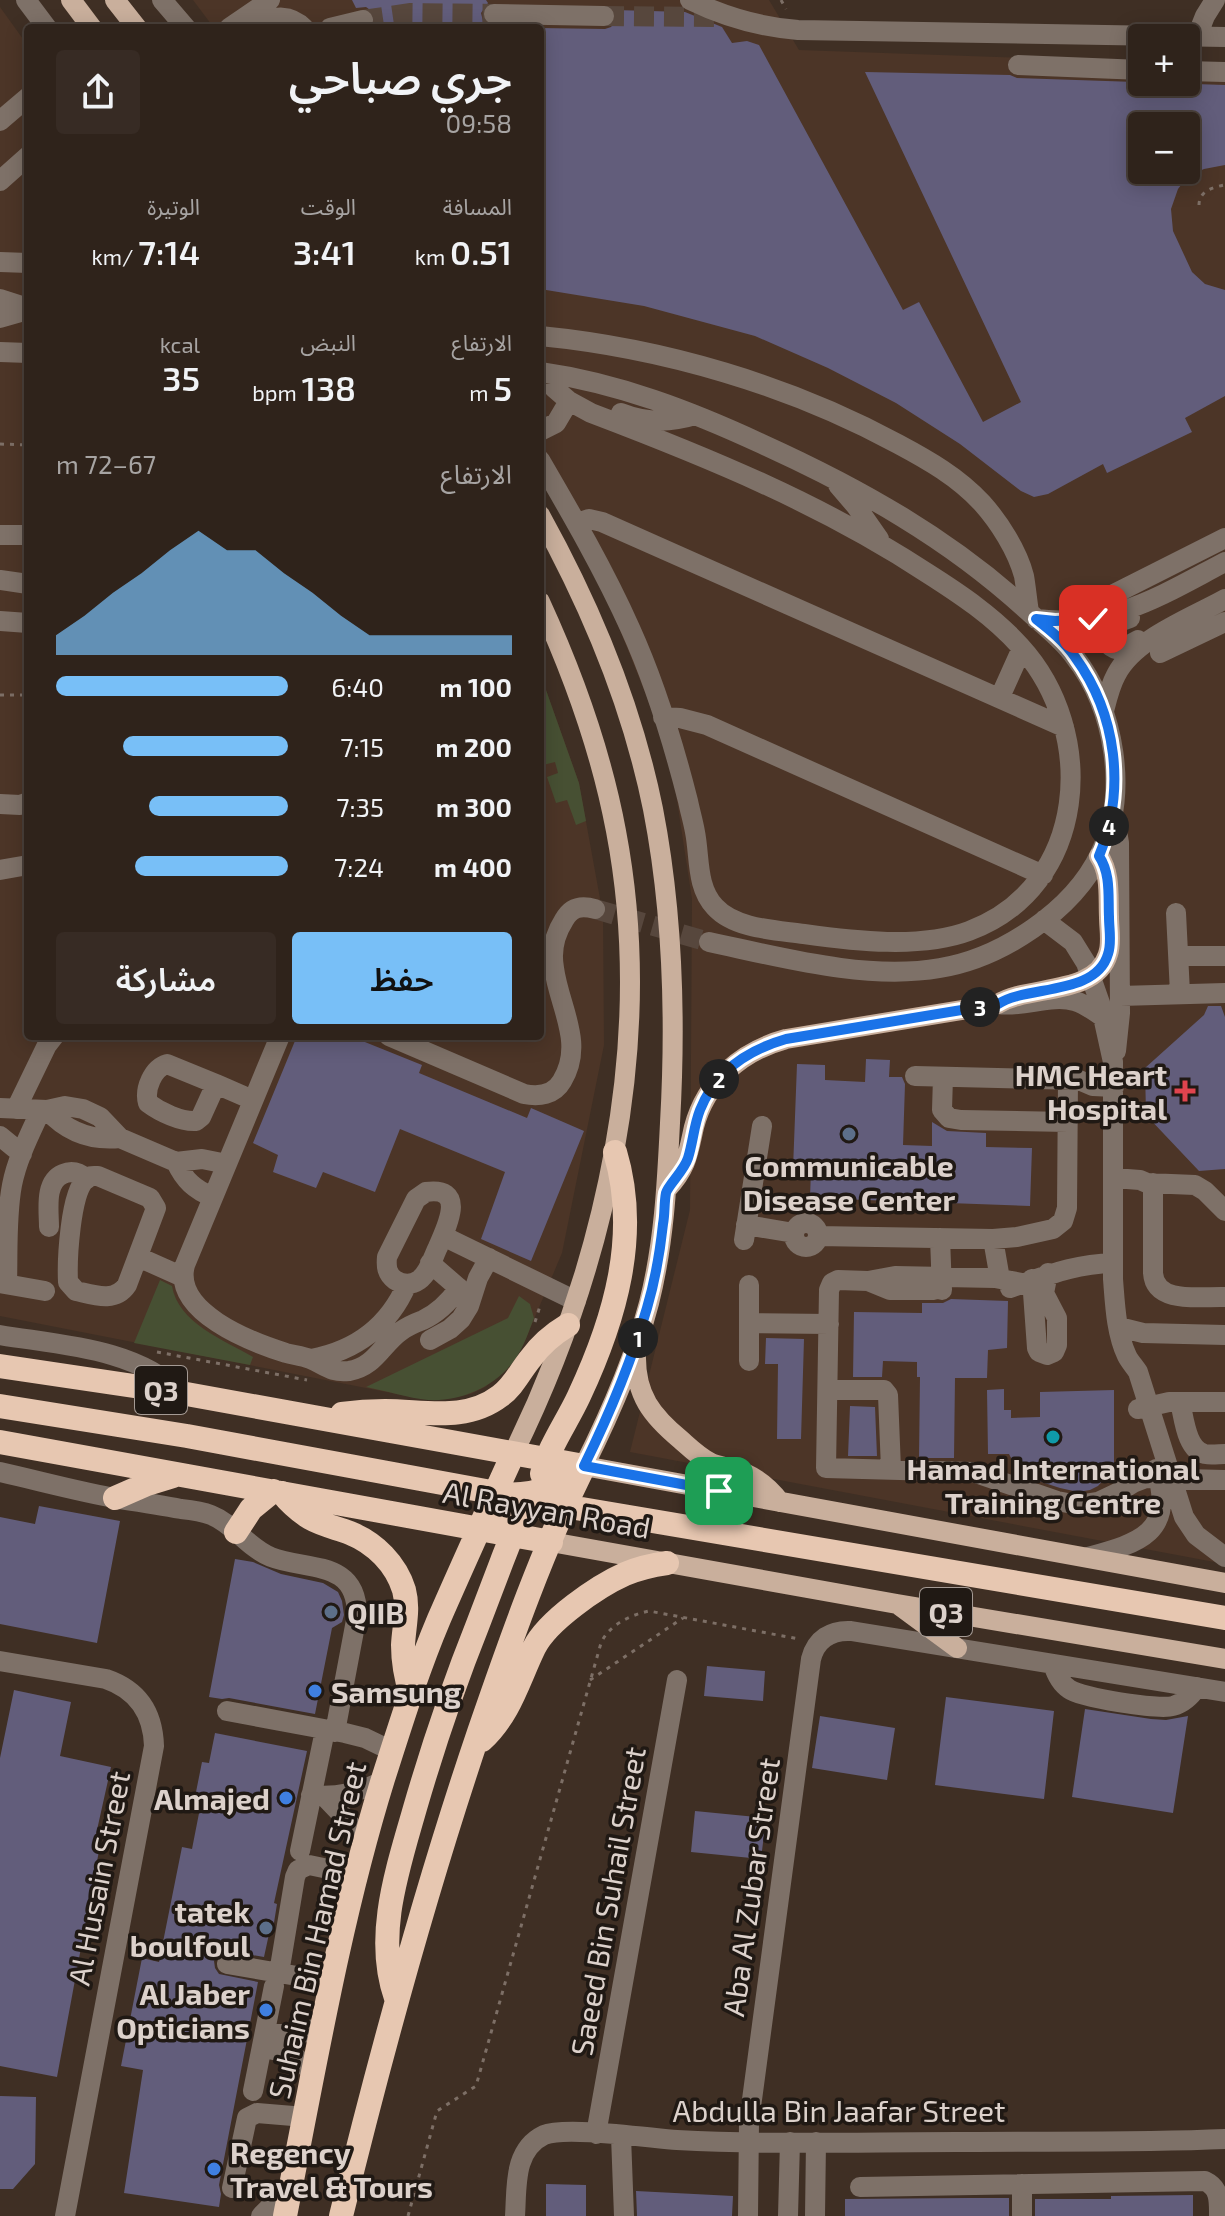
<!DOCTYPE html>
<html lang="ar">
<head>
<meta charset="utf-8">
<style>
  body { margin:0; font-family:"Exo 2","Noto Sans Arabic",sans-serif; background:#372b24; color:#f1f3f6; direction:rtl; height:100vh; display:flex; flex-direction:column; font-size:30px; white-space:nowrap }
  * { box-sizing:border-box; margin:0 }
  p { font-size:26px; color:#a7a4a3 }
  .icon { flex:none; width:44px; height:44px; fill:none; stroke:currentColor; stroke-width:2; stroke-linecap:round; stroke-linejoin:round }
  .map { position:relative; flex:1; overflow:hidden; direction:ltr }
  .panel { position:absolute; left:24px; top:24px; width:520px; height:1016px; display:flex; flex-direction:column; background:#2f231b; border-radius:8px; box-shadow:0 4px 20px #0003,0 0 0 2px #4a403a; direction:rtl }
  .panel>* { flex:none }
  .tools { position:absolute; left:1128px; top:24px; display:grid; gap:16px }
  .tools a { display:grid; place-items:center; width:72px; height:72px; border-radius:8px; background:#2f231b; box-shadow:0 4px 20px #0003,0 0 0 2px #4a403a; font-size:40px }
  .pin { position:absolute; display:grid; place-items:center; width:68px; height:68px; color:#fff; margin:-34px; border-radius:16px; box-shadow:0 4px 12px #0006 }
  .km { position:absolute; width:40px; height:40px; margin:-20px; border-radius:50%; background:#222; color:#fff; font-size:22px; line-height:40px; text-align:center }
  .round { display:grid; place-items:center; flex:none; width:84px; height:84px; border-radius:8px; background:#372b24 }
  .head { display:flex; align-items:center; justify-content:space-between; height:136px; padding:0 32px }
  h1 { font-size:44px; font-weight:600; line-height:60px }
  .metrics { display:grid; grid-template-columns:repeat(3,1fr); gap:12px; height:136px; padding:8px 32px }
  .metrics div { display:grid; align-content:center }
  .metrics b { font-size:34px; font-weight:600 }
  .metrics small { font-size:22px; font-weight:400 }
  .metrics p { font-size:22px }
  .chart { height:224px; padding:16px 32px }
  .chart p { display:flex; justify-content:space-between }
  .chart svg { width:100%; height:144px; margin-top:8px; fill:#78bff7; opacity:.7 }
  .cta { display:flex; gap:16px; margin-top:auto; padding:16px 32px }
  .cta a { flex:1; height:92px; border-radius:8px; background:#78bff7; color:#111; font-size:32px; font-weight:600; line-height:92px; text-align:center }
  .cta a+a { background:#372b24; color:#f1f3f6 }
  ul { padding:0 32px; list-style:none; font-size:26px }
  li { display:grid; grid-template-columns:128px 96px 1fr; align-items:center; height:60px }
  li i { height:20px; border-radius:10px; background:#78bff7 }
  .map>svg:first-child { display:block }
  .built { fill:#4c3527; fill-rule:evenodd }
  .green { fill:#475033 }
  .building { fill:#625d7b; fill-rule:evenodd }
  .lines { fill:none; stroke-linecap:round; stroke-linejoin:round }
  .minor-tunnel { stroke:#57473d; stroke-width:20; stroke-dasharray:20 10; stroke-linecap:butt }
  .path { stroke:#7d6f66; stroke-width:3; stroke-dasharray:4 6; stroke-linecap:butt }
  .minor { stroke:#7e7168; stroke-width:20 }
  .major { stroke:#c9af9c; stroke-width:20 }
  .highway { stroke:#e7c7b1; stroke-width:24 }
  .route-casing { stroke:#fff; stroke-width:16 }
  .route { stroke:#1a73e8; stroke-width:10 }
  .health-dot { fill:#e0444e; stroke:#201914; stroke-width:3 }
  .service-dot { fill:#5c6f8a; stroke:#201914; stroke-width:3 }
  .culture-dot { fill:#0f9aa8; stroke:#201914; stroke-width:3 }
  .shop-dot { fill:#3f7fe0; stroke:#201914; stroke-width:3 }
  .labels { text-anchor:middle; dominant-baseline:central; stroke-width:7; stroke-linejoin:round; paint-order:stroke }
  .shield { fill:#201914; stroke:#a49a94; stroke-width:2 }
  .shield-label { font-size:28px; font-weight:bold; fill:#dcd1cb }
  .poi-label { font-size:30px; font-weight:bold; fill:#dcd1cb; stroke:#201914; text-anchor:end }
  .street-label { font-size:30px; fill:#dcd1cb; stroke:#201914 }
</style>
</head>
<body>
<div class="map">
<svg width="1225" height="2216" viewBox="0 0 1225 2216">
  <rect width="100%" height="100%" fill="#3f2f24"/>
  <!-- built -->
  <path class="built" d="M193,0H769L799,50L1142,62V82H1186V63L1225,65V1564L630,1452L690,1210L692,899L670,755L579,528L540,468V28H214ZM1142,126H1186V170H1142Z
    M0,7L28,46V1036H540V673L579,783L603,915L604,1045L562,1253L524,1343L508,1369L485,1387L471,1394L442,1399L417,1398L0,1316Z"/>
  <!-- green -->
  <path class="green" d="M540,673L579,783L586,821L576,825L567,800L556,803L547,777L558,773L555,762L543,765L540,755Z
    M160,1280L172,1286C178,1323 224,1340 253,1357L250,1365L134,1343Z
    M519,1296L530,1304L534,1318C529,1331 524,1346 516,1358C497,1386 462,1402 428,1400C408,1398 387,1391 366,1387L508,1318Z"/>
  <!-- building -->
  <path class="building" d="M352,0H486L488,3L481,13L483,21L488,25L503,28H373L376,18L373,12L366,7L356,8Z
    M615,10L685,12L722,27L732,43L747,41L759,45L903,310L919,302L983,422L1021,402L865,72L1010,75L1017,78L1225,85V165L1204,169L1188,176L1178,189L1171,209L1173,231L1192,272L1205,284L1225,290V396L1185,418L1192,432L1107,473L1103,464L1048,494L1034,497L1021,491L960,444L896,403L828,368L755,336L644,306L540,289V28L605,29L611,27L615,22L617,15ZM1142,126H1186V170H1142Z
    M1208,1006H1221L1225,1017V1169L1199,1171L1146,1115L1145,1068L1204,1015Z
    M297,1036H350L422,1065L419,1073L527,1118L531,1108L584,1131L531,1261L481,1239L505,1172L400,1129L375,1192L323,1172L316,1188L273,1172L278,1155L253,1143Z
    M866,1059L890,1060L889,1077H902L905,1084L903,1145L932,1146V1122L947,1131L986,1133V1147L1032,1148L1030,1206L810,1198L811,1169H793L797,1064L825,1065V1080L865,1082Z
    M951,1299L1008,1301L1007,1348L988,1350L987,1378H955L954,1458H919L920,1377H917V1362L883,1361L882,1377H853L854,1312L922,1313V1303H943Z
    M766,1338L804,1339L801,1439H777L778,1364H765Z
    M1004,1389V1410H1011V1418L1040,1417V1392L1114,1390V1468L1098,1486L1090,1490L1078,1492L1060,1488L1020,1475L1009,1454H988L987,1390Z
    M850,1406L875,1407L877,1456H848Z
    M39,1506L120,1521L97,1643L0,1624V1517L35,1524Z
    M235,1559L253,1562L281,1574L323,1583L338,1592L342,1601L344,1615L342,1622L332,1628L315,1714L229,1698L222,1699L209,1697Z
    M707,1666L765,1671L763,1701L704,1696Z
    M14,1690L71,1702L60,1756L111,1767L95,1839L101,1840L57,2077L0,2066V1758Z
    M946,1697L1054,1711L1044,1799L935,1785Z
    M1085,1709L1151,1719L1166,1720L1188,1716L1173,1813L1072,1797Z
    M820,1716L895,1728L887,1780L812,1768Z
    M215,1733L307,1751L274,1903L277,1904L272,1935L269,1934L264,1957L228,1951L218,1955L214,1961L215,1968L219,1974L258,1982L219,2185L221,2194L219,2207L124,2193L143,2070L121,2066L142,1958L159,1962L182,1847L192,1849L201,1803L194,1802L202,1762L209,1763Z
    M695,1811L766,1818L761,1859L691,1852Z
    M0,2096L36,2097L35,2164L13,2189H0Z
    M546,2184L586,2185V2216H546Z
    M636,2191L733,2196L732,2216H637Z
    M1193,2195V2216H1035V2199H1111V2196Z
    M967,2198H1009V2216H845V2199Z"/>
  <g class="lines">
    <!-- minor-tunnel -->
    <path class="minor-tunnel" d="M604,16L715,17
      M363,20L411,13L494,14
      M595,909L709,942"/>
    <!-- path -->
    <path class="path" d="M781,0L786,9
      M1199,205C1199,191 1213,187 1225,185
      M0,444L28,445
      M0,695H28
      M535,1322L540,1306
      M157,1352L307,1380
      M590,1680L683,1618
      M408,2216L437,2111L476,2086L601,1643C609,1625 630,1615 649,1611L799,1639"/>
    <!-- minor -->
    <path class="minor" d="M26,0L47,28
      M162,0L186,28
      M690,0C725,17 759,27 798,30L1225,37
      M494,14L604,16
      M259,26C274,14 291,15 304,28
      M229,28L270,0
      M330,28L363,20
      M1197,36L1205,16L1215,0
      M1018,65L1142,70
      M1186,71L1225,72
      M0,121L28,97
      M0,181L28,156
      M0,262L28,263
      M0,299L28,308
      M0,318L28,310
      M540,336C663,348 789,385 898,444C928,460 958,477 982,503C999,522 1017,550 1024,576C1026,587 1027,600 1029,612
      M0,352L28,353
      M540,372C618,383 691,411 762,444C859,488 950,539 1029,612C1044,626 1062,639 1074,656C1115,708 1129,794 1100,854C1073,911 1001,958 940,968C867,981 780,957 709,942
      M621,413C646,423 670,423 695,415
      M540,431L556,423L569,401
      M540,460C572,515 604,570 630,628C655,683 673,742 688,801C690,811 693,821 695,832C700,857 696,887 715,907C735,929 776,930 804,934C854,941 921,949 969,931C1088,887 1099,732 1020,646C993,616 960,594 927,573C822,504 707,457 591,413L569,401L554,388
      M838,485L856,506L879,539
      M577,523L589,519L602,522L1064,727
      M0,535H28
      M0,580L28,584
      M1114,594L1225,538
      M1130,618C1124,620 1116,623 1111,626C1099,636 1108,648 1119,650L1138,640
      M1036,619C1112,628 1160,596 1225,562
      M0,621L28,623
      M1160,653L1225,622
      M1000,697L1022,648
      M1104,711C1107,699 1110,686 1116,675C1134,639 1191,618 1225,599
      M663,717L680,718L707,725L1043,875
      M0,804L20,805L28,802
      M1115,819L1119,843L1120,1013L1116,1051
      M0,870L28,865
      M1176,913L1180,993
      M1044,920L1073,942L1086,963L1100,1003L1113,1062V1279C1115,1304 1116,1333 1127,1356C1130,1362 1135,1367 1138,1372L1184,1517L1196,1535L1225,1557
      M1179,956H1225
      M1120,996L1225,993
      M998,1004C1024,1008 1050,994 1075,1001C1085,1004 1094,1011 1103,1017
      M280,1036L185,1265C172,1312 251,1342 286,1353C293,1355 302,1356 310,1359C325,1365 330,1373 349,1371C375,1367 382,1344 401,1331C408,1326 415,1323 423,1320C438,1313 449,1302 459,1288
      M389,1036L524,1094C539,1097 554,1095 562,1081C585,1043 559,1007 554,968C551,951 555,934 564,920C571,907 581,905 595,909
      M167,1064L216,1084L201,1117L196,1121C181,1122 160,1112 148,1103C144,1089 153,1068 167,1064Z
      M915,1076L1079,1080L1093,1086L1114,1087
      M943,1077L942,1110L949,1118L961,1120L1068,1122
      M216,1084L253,1100
      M0,1108L47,1110L65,1106L83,1109L100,1117L120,1138L176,1162L202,1159L227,1164
      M16,1109L47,1045L54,1036
      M47,1110C67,1132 91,1141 120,1138
      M0,1136L22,1154
      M176,1162C184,1180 195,1190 213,1197
      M98,1176L150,1198L156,1208L127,1285C115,1303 94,1295 76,1291L68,1282C67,1261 70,1193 86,1179C90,1175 93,1176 98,1176Z
      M1114,1178L1140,1180L1147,1183L1195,1185L1205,1191L1225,1211
      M1153,1183V1273C1155,1305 1202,1296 1225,1297
      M426,1192C468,1186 446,1228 438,1247C433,1257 429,1273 419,1280C412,1285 403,1285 395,1280C387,1274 386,1267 387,1257L416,1199Z
      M794 1235a12 12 0 1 1 24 0a12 12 0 1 1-24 0Z
      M746,1225L794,1233
      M49,1227C49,1210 44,1182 63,1174C72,1170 80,1173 87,1179
      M443,1236L576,1301
      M818,1236L993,1239L1017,1237L1053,1229L1063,1221L1067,1208L1068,1080
      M940,1238L942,1290
      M993,1239L1000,1279
      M744,1240L762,1126
      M138,1257L183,1277
      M430,1263L468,1296
      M1032,1279L1037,1348L1039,1352L1047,1355L1054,1352L1057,1345V1318L1044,1293L1048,1273
      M868,1281L890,1290H934
      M0,1283L45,1291
      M1022,1283L995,1278L895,1276L868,1281L838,1280L832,1283L829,1290L826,1468L973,1472L1057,1501L1078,1505L1098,1502L1117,1493L1133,1483L1146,1478L1225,1480
      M7,1284C8,1252 6,1217 12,1185C17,1159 30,1134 41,1110
      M749,1285V1361
      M1010,1288C1046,1276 1074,1264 1113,1263
      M750,1323L829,1324
      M1119,1327L1143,1333L1225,1335
      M0,1335C60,1345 136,1348 181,1393
      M430,1340L450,1329L461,1319L469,1306L478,1278L489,1258
      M311,1359C355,1351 389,1326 407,1284
      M828,1390H884L888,1395L891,1469
      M1180,1402C1184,1417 1186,1450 1205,1454C1211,1455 1219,1454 1225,1454
      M1138,1409L1169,1402H1225
      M0,1472C40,1481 80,1492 120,1499C140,1502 160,1505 181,1509C191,1510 201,1511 211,1515C234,1524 247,1547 271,1557C307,1571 357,1559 357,1615L335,1732
      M1088,1557C1139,1543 1176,1533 1156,1469
      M0,1661L106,1679C138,1690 153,1713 154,1746L65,2216
      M1053,1664C1056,1674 1060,1683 1069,1689C1081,1698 1159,1710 1173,1706C1184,1703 1191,1696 1197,1687
      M227,1711L345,1733L365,1738L392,1751
      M311,1795C337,1798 359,1792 383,1781
      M325,1797L346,1819L365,1844
      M300,1851L323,1740
      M227,1964L332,1982
      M279,1973L295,1877L298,1870L309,1865L357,1875
      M265,2032L297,2035L323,2026
      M262,2048C284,2051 301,2055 313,2076
      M253,2091L274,1986
      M596,2134L677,1680
      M621,2136L624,2216
      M1022,2184V2216
      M860,2187L1205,2181C1220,2188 1219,2201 1219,2216
      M232,2188L247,2118L257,2113L305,2117
      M261,2216L291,2186
      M515,2216C517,2187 513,2150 544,2135C565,2126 649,2138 677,2140C770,2145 864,2142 957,2142C1046,2141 1136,2143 1225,2139
      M748,2216L749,2122L811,1659C816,1639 831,1630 851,1631L1225,1692
      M788,2216L790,2142
      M815,2216L816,2142"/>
    <!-- major -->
    <path class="major" d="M71,0L92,28
      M115,0L137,28
      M540,515C591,607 632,705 653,809C673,912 676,1018 670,1123C667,1184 664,1244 649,1303C634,1360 610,1414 584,1466L1225,1583
      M667,1189C687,1168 688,1154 694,1127C706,1081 742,1051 786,1039L998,1004C1027,985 1096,996 1108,954C1112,943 1109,929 1109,917C1108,896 1111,874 1099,856
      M636,1355C635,1395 652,1416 681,1440C690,1448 699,1457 711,1463C718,1466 727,1467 735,1470C754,1475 768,1486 780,1502
      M513,1454C606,1265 656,1041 616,831C601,751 574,676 540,602
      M551,1542L897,1604L1225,1659
      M900,1606L957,1648"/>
    <!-- highway -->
    <path class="highway" d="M0,1366L181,1393L584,1466
      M0,1406L187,1436L502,1494C533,1497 559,1487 583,1467
      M342,1414C356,1412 371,1411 385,1411C425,1411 466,1422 500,1396C514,1386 520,1371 531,1358C541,1344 553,1334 568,1325
      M0,1442L551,1542
      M542,1474C549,1446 567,1422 579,1396C615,1319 640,1235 615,1152
      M282,1493C290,1503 299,1511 310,1518C322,1525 337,1528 350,1533C375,1543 396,1564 404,1590C409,1609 404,1626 403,1645C403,1662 406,1678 411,1694
      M115,1498L147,1484L173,1476
      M479,1530C505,1512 533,1503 564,1506L1225,1618
      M236,1532L251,1509L273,1491
      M482,1740C510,1714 518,1681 534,1648C547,1621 598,1586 625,1574C639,1568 653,1565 667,1563
      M396,1998C374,1936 398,1868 415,1808C433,1746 454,1684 478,1624C486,1603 494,1582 502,1561C510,1540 519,1521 521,1498
      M285,2216C314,2070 339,1921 383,1779C400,1726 417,1671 439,1619C463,1564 488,1509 513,1454
      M341,2216C381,2053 425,1891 479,1732C510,1642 542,1551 584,1466"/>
  </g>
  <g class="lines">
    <defs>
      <path id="route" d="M719,1491L584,1466C609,1415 631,1363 647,1308C655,1281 660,1252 663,1224C665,1214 664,1203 666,1193C668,1185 684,1171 688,1158C693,1142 694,1125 700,1110C715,1072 748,1050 786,1039L998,1004C1027,985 1096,996 1108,954C1112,943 1109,929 1109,917C1108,896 1111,874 1099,856C1126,790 1117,715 1075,657C1065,642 1050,630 1036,619L1055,621L1093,619"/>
    </defs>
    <!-- route casing -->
    <use href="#route" class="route-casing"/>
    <!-- route -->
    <use href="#route" class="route"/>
  </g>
  <!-- markers -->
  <path class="health-dot" d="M1181 1079h8v8h8v8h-8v8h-8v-8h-8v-8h8z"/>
  <g class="service-dot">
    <circle cx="849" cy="1134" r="8"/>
    <circle cx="331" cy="1612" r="8"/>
    <circle cx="266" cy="1928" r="8"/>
  </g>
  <circle class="culture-dot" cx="1053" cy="1437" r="8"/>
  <g class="shop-dot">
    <circle cx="315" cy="1691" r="8"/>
    <circle cx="286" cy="1798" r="8"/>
    <circle cx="266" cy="2010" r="8"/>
    <circle cx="214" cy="2169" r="8"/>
  </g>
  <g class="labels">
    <!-- shield labels -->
    <g class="shield">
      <rect x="135" y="1366" width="52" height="48" rx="6"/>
      <rect x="920" y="1588" width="52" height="48" rx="6"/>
    </g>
    <g class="shield-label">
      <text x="161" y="1390">Q3</text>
      <text x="946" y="1612">Q3</text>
    </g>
    <!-- poi labels -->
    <g class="poi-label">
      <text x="1167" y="1074">HMC Heart<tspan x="1167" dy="34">Hospital</tspan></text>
      <text x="849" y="1165" text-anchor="middle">Communicable<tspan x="849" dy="34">Disease Center</tspan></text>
      <text x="1053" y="1468" text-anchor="middle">Hamad International<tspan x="1053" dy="34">Training Centre</tspan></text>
      <text x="347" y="1612" text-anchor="start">QIIB</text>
      <text x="331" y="1691" text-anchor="start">Samsung</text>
      <text x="270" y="1798">Almajed</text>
      <text x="250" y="1911">tatek<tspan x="250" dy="34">boulfoul</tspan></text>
      <text x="250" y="1993">Al Jaber<tspan x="250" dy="34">Opticians</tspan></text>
      <text x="230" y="2152" text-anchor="start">Regency<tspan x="230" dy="34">Travel &amp; Tours</tspan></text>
    </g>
    <!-- street labels -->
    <g class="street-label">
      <text transform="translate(547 1509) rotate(10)">Al Rayyan Road</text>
      <text transform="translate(98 1878) rotate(-79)">Al Husain Street</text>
      <text transform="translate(750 1887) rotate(-82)">Aba Al Zubar Street</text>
      <text transform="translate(607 1901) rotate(-80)">Saeed Bin Suhail Street</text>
      <text transform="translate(316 1930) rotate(-77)">Suhaim Bin Hamad Street</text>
      <text x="839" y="2110">Abdulla Bin Jaafar Street</text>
    </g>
  </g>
</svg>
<div class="tools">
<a>+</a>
<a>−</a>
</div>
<div class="pin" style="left:719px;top:1491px;background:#1e9e55"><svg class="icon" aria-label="arrive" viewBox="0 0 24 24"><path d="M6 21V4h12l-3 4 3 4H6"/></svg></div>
<div class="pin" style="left:1093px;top:619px;background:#d93025"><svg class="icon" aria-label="check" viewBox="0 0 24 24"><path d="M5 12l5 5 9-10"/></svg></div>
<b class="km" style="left:638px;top:1338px">1</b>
<b class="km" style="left:719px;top:1079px">2</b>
<b class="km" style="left:980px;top:1007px">3</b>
<b class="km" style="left:1109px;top:826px">4</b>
<section class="panel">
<div class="head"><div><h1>جري صباحي</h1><p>09:58</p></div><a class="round"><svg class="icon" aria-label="share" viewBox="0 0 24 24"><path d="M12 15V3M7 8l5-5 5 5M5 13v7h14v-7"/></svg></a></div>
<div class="metrics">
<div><p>المسافة</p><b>0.51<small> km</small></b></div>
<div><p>الوقت</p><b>3:41</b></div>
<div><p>الوتيرة</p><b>7:14<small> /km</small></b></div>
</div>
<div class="metrics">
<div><p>الارتفاع</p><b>5<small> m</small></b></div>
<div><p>النبض</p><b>138<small> bpm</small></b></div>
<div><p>kcal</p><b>35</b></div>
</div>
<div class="chart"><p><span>الارتفاع</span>67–72 m</p>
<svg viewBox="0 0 160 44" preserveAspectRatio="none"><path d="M0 44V38L10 32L20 25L30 19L40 12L50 6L60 12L70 12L80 19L90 25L100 32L110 38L120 38L130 38L140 38L150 38L160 38V44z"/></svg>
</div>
<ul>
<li><b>100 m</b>6:40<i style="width:100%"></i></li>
<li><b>200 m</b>7:15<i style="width:71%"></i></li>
<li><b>300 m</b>7:35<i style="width:60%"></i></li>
<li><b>400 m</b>7:24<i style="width:66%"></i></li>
</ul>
<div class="cta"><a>حفظ</a><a>مشاركة</a></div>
</section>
</div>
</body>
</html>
